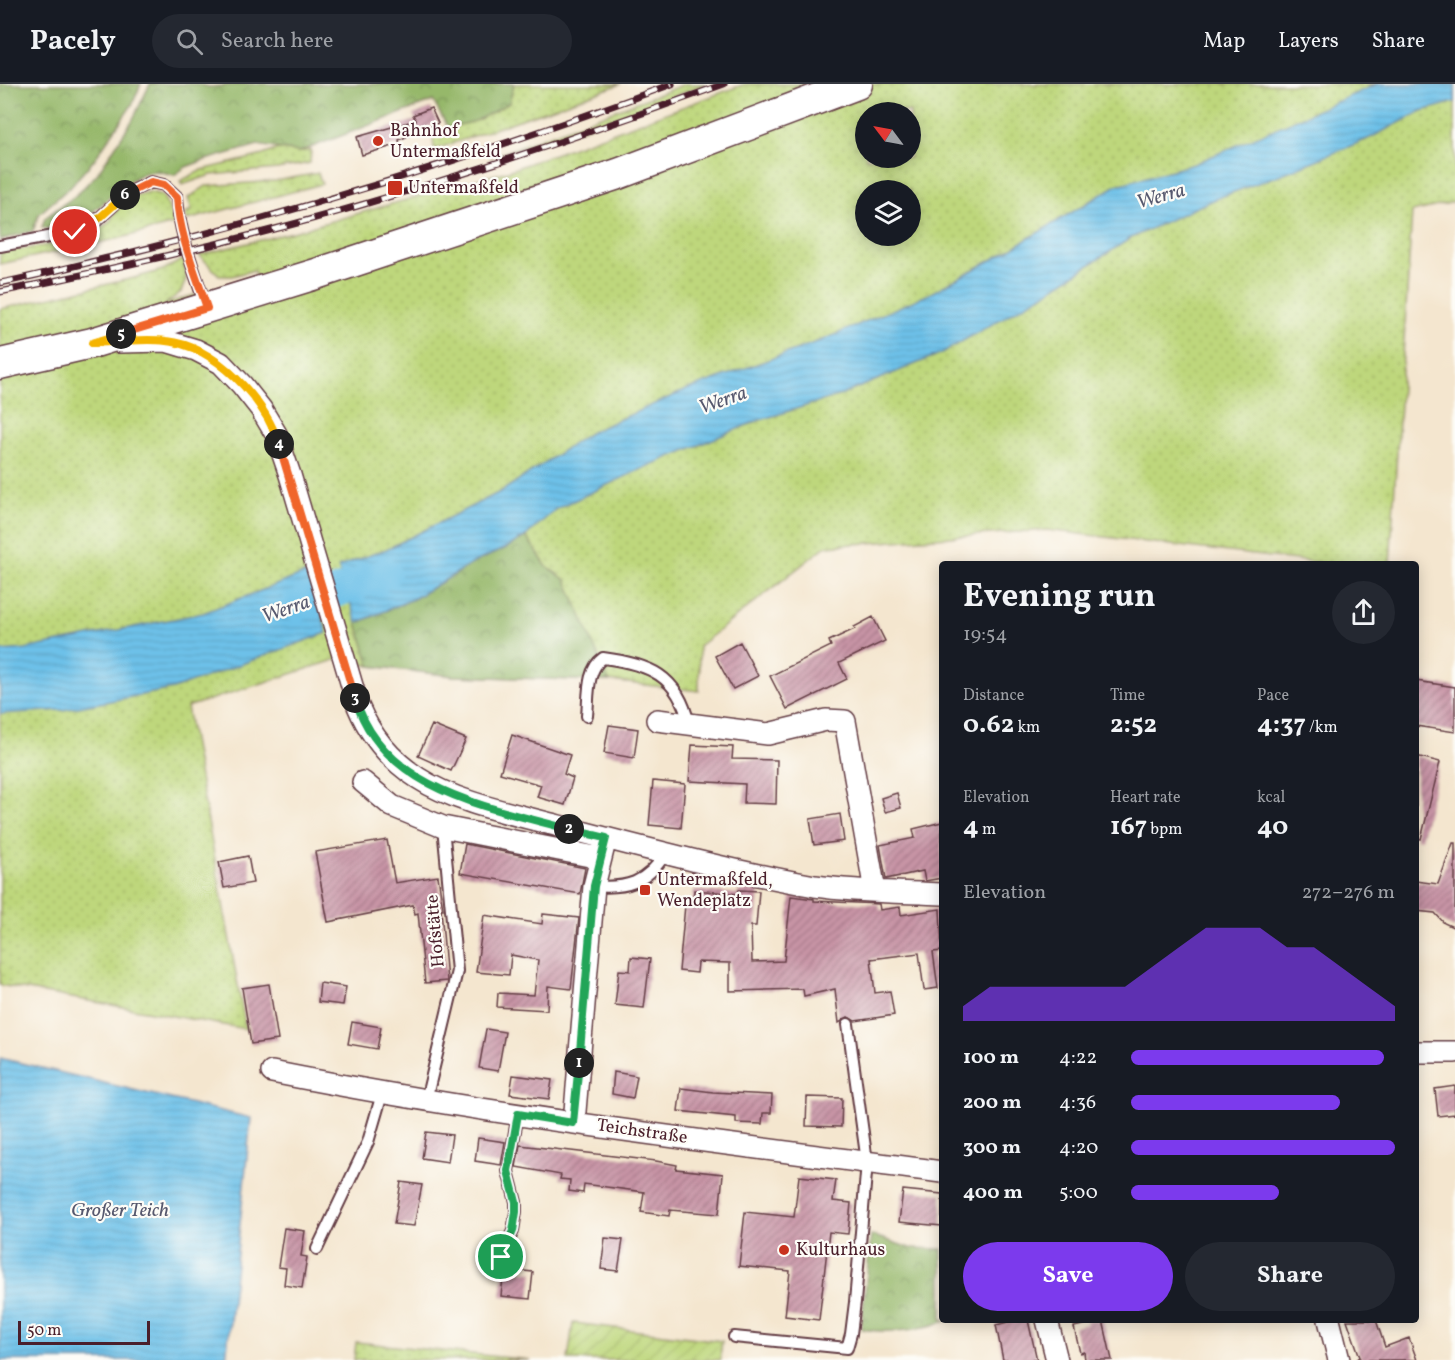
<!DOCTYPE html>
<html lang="en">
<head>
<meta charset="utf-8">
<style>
  body { margin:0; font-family:Vollkorn,serif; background:#242831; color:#f1f3f6; height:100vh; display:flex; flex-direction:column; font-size:22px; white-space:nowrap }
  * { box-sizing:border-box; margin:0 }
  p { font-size:20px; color:#9ea1a6 }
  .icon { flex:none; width:33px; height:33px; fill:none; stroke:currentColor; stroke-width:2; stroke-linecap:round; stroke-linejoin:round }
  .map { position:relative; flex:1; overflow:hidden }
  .side { position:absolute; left:939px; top:477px; width:480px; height:762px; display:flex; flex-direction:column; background:#171b24; border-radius:6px; box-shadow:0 3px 15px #0003 }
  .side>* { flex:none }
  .needle { width:39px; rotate:302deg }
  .tools { position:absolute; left:855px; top:18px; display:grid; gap:12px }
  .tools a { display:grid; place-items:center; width:66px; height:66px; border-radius:50%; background:#171b24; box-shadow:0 3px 15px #0003; font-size:30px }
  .scale { position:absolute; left:18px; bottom:15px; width:132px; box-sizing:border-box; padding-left:6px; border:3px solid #4a1f2b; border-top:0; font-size:16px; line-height:21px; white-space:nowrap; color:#4a1f2b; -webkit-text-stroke:4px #fdfcf7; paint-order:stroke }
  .pin { position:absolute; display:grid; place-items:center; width:51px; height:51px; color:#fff; margin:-26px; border:3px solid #fff; border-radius:50%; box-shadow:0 2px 6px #0007 }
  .km { position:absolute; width:30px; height:30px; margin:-15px; border-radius:50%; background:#222; color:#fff; font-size:16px; line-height:30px; text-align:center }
  .round { display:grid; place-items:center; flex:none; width:63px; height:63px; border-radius:32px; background:#242831 }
  .head { display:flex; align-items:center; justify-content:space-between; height:102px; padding:0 24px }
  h1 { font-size:33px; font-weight:700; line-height:45px }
  .stats { display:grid; grid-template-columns:repeat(3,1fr); gap:9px; height:102px; padding:6px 24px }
  .stats div { display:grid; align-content:center }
  .stats b { font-size:26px; font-weight:700 }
  .stats small { font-size:16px; font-weight:400 }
  .stats p { font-size:16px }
  .chart { height:168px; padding:12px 24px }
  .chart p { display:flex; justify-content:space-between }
  .chart svg { width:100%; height:108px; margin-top:6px; fill:#7c3aed; opacity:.7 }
  .action { display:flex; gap:12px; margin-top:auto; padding:12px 24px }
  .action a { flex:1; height:69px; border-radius:36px; background:#7c3aed; color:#fff; font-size:24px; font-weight:700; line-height:69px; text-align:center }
  .action a+a { background:#242831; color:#f1f3f6 }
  ul { padding:0 24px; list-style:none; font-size:20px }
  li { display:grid; grid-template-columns:96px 72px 1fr; align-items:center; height:45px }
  li i { height:15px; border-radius:8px; background:#7c3aed }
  header { display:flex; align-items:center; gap:36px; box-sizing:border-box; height:84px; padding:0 30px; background:#171b24; border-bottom:2px solid #363941 }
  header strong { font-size:28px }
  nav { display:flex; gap:33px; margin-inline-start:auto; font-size:21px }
  .search { width:420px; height:54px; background:#242831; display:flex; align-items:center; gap:15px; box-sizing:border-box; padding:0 21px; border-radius:33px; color:#9ea1a6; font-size:22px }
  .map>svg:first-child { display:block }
  .grass { fill:url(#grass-dots); stroke:#847b53; stroke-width:1.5; fill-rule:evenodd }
  .forest { fill:url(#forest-crowns); stroke:#706c4b; stroke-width:1.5 }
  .garden { fill:url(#garden-furrows); stroke:#847b53; stroke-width:1.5 }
  .water { fill:url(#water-rules); stroke:#5c708a; stroke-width:1.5 }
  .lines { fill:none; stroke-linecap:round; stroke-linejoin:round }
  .river { stroke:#6dc1e9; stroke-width:32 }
  .building { fill:url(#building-hatch) }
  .lane-casing { stroke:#643d44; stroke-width:14 }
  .street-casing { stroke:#643d44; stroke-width:24 }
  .secondary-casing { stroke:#643d44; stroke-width:33 }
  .lane { stroke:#fff; stroke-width:10 }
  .street { stroke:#fff; stroke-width:21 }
  .secondary { stroke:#fff; stroke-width:30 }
  .rail-casing { stroke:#4a1f2b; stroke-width:7 }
  .rail { stroke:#fdfcf7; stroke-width:4.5; stroke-dasharray:14; stroke-linecap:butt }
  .split-1-casing { stroke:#fff; stroke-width:12 }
  .split-2-casing { stroke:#fff; stroke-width:12 }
  .split-3-casing { stroke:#fff; stroke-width:12 }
  .split-4-casing { stroke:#fff; stroke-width:12 }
  .split-5-casing { stroke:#fff; stroke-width:12 }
  .split-6-casing { stroke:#fff; stroke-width:12 }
  .split-7-casing { stroke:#fff; stroke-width:12 }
  .split-1 { stroke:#22a559; stroke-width:8 }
  .split-2 { stroke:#22a559; stroke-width:8 }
  .split-3 { stroke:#22a559; stroke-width:8 }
  .split-4 { stroke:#f0652b; stroke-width:8 }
  .split-5 { stroke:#f5b400; stroke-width:8 }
  .split-6 { stroke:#f0652b; stroke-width:8 }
  .split-7 { stroke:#f5b400; stroke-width:8 }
  .poi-dot { fill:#c8321e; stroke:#fdfcf7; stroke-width:2 }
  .labels { text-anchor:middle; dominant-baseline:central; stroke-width:4.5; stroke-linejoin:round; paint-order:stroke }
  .poi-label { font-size:18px; fill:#4a1f2b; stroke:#fdfcf7; text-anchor:start }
  .street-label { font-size:18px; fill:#4a1f2b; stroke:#fdfcf7 }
  .water-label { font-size:20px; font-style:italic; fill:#56586e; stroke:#fdfcf7 }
</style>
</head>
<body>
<header>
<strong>Pacely</strong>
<div class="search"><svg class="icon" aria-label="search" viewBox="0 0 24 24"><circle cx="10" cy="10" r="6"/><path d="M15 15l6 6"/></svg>Search here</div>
<nav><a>Map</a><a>Layers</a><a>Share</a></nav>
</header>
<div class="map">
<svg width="1455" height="1276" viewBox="0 0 1455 1276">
  <defs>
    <pattern id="grass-dots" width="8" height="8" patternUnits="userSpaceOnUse" patternTransform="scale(1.5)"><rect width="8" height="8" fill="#bed77b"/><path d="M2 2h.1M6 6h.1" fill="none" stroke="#a5b86a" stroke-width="1.8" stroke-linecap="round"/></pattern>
    <pattern id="forest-crowns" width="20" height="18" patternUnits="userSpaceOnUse" patternTransform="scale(1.5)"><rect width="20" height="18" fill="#96b86b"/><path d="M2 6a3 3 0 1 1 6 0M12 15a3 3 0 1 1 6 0" fill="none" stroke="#7c9558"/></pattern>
    <pattern id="garden-furrows" width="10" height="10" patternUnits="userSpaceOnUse" patternTransform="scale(1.5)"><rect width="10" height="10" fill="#bed77b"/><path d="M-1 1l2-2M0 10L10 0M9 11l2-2" fill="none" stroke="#a5b86a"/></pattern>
    <pattern id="water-rules" width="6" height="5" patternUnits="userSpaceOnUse" patternTransform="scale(1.5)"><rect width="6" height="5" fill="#6dc1e9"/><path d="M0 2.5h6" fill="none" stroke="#60a5c8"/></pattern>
    <pattern id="building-hatch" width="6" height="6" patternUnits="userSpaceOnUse" patternTransform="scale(1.5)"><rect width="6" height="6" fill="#c894a6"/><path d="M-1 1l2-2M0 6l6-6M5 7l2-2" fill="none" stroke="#a47887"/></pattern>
  </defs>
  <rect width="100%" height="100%" fill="#fdfcf7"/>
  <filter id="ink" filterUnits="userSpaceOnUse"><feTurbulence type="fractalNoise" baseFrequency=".0167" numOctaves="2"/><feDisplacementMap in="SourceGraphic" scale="12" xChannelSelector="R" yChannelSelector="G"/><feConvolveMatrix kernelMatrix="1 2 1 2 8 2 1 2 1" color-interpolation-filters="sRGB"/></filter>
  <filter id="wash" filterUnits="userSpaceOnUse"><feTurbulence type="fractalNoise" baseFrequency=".008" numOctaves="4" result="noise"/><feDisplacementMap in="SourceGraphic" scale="24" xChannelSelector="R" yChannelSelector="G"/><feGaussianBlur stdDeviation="1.35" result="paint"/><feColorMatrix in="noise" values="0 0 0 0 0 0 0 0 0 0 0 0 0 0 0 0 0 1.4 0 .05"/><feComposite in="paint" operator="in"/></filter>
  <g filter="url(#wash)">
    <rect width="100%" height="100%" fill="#f4e6cf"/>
    <!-- grass -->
    <path class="grass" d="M514,0H621L434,66L433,53L451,43L479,35L509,19Z
      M685,0H707L562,52L489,74Z
      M745,0H1455V118L1412,128L1390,480H1329L1047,446L826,462L699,562V607L609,597L454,592L370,582L338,575L187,623L246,945L0,901V225L134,194L163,186L184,175L186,195L181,208L165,220L256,192L254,186L232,192H220L199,171L293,148L508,87ZM866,28H910V74H866ZM866,106H910V152H866Z
      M278,65L299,68L311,66L310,79L277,85L211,91L182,101L180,97L202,86L263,71Z
      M318,89L322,100L187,136L185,129L192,126L188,114L206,102L275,97Z
      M150,108L162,111L168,122L174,140L121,154L0,180V168C35,164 72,159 104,142C110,139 112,134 115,128C124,116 136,110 150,108Z
      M356,1258L530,1276H354Z"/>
    <!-- forest -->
    <path class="forest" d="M0,0H141L132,21L94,76L70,103L39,130L33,147L0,156Z
      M150,0H197L209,3L246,0H514L509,19L476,37L448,44L433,17L299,68L258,61L202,77L186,83L174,91C168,90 161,87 156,87C116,88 88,157 42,143L45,134L76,111L97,90L132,37Z
      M526,452L547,483L566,496L609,597L454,592L370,582L357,539L415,514L475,478L506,464Z
      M871,1151L910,1164L942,1165V1236H949C921,1246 890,1250 861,1245Z"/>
    <!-- garden -->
    <path class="garden" d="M573,1239L722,1257L720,1276H568Z"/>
    <!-- water -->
    <path class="water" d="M1377,0H1455V18L1422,27L1370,54L1287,88L1210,117L1131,154L1041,212L942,269L841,311L757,337L650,381L556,425L526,452L506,464L475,478L415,514L357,539L338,483L389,464L502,407L591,348L686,306L825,255L929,210L1006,168L1117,101L1194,80Z
      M309,488L327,549L173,605L63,626L0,630V567L25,565L203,529Z
      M0,974L251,1034L226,1276H0Z"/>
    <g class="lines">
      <!-- river -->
      <path class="river" d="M297,522L385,490"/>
    </g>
    <g id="blocks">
      <!-- building -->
      <path class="building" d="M431,24L438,39L399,56L400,60L362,71L357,53L416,36L413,31Z
        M873,533L885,557L839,579L847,595L787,625L770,592L831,562L829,557L855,545L854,543Z
        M740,558L758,592L733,605L715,572Z
        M1416,597L1455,603V648L1416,642Z
        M432,641L466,655L451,687L418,672Z
        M609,641L638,645L634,674L604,669Z
        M512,651L570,671L564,690L573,694L565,721L537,713L541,701L500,689Z
        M692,661L733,663L732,675L777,676L776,720L744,719L745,700L689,697Z
        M1416,672L1440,678L1421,755L1416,754Z
        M653,697L685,700L681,744L649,741Z
        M897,709L901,724L885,728L881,714Z
        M840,730L844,757L814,761L810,735Z
        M942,738V794L925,797L923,787L886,795L880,761L915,754L913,745Z
        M387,756L395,799L438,792L443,825H441L447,897L425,899L418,829L415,830L413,821L328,838L315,768Z
        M1453,759H1455V844L1444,839L1435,829L1416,827V797L1438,800Z
        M465,760L585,784L580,810L460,789Z
        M248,772L253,799L224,804L219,778Z
        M694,806L738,810L739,806L759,807L756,842H751L752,878L784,877L791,812L814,815V817L879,820L880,826L900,823L901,831L940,825L942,867L933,868L938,904L924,906L919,869L871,875L875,909L890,907L894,931L855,937L848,933L839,939L835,905L804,912L803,905L730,907V879L698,878L697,889L679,887L685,821L692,822Z
        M543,830L579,834L571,905L548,902L547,926L497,923L498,909L534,911L538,876L511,871L509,891L476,888L484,831L542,840Z
        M631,873L650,875L644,924L615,921L619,886L630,887Z
        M320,899L346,903L343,921L318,918Z
        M269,900L278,956L251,960L242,904Z
        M352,938L381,943L377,965L348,960Z
        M486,945L505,948L498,987L479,984Z
        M614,988L637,992L633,1014L612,1010Z
        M513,991L552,996L549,1015L510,1010Z
        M1455,1002V1030L1438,1032L1435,1005Z
        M681,1004L713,1008L772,1011L771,1029H763L762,1040L736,1039V1033L678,1027Z
        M807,1013L842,1014L841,1043L806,1042Z
        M426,1048L452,1051L448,1078L422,1074Z
        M478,1054L505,1058L501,1081L475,1077Z
        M520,1061L656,1077L677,1081L676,1085L723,1090L719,1130L670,1126L669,1132L641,1128L644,1108L584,1100L583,1109L569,1107L570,1096L560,1095L561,1091L516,1083Z
        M799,1092L836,1096L833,1117L851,1119L848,1150L829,1148L819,1236L785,1232L790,1187L739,1182L745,1128L794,1133Z
        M401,1098L422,1101L414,1142L394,1140Z
        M903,1106L942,1110V1142L899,1138Z
        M284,1144L305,1147L301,1172L307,1173L302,1204L284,1201L286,1184L278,1183Z
        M605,1154L623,1156L618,1187L601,1185Z
        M504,1185L533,1188L530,1215L501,1212Z
        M1016,1236H1028L1037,1276H1003L996,1241Z
        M1086,1236H1103L1112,1276H1085L1084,1268L1080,1269L1074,1243L1087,1240Z
        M1347,1236H1376L1385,1263L1409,1254L1417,1276H1356L1360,1273Z"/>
    </g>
  </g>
  <g filter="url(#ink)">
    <use href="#blocks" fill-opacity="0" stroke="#643d44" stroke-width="1.5"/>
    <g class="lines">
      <defs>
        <path id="lane" d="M0,162L75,148L96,137L126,110L151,98L164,101L177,113C179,150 195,188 206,223
          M587,632C589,612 586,586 603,574C649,580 678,591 689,640
          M594,802C626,805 647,799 665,770
          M426,1016L457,887L443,743
          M317,1165L368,1058L382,1010
          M501,1173L513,1147L516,1128V1118L508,1087L518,1030
          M734,1253L847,1264L851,1250L855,1218L867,1078L848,940"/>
        <path id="street" d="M120,258L166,257L196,266L221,279L242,301L261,325L276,350L290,391L358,622C371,653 390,676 418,694C456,719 515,730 559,742C644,764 729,787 815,802C857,808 900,808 942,810
          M657,636L768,650L826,636L845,637L875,807
          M363,698L392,722L443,743L600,774
          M1416,968H1455
          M272,988C494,1032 718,1059 942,1088
          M574,1039L594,802L606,754
          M1047,1236L1057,1276
          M1329,1236L1339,1276"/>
        <path id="secondary" d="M0,280L92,259L316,190L618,90L857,0"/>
      </defs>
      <!-- lane casing -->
      <use href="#lane" class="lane-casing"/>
      <!-- street casing -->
      <use href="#street" class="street-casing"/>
      <!-- secondary casing -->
      <use href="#secondary" class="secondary-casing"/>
      <!-- lane -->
      <use href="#lane" class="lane"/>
      <!-- street -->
      <use href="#street" class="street"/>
      <!-- secondary -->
      <use href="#secondary" class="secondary"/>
      <defs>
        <path id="rail" d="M0,199C45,190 89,178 133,168C317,123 495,66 672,0
          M0,208C84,191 169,172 252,151C412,110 569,56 724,0"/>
      </defs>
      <!-- rail casing -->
      <use href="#rail" class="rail-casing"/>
      <!-- rail -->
      <use href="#rail" class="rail"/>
    </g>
  </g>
  <g class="lines" filter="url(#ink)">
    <defs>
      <path id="split-1" d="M501,1173L513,1147L516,1128V1118L508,1087L518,1030L573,1039L579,979"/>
      <path id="split-2" d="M569,745L606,754L594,802L579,979"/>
      <path id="split-3" d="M355,614C383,707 488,723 569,745"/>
      <path id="split-4" d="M279,360L355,614"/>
      <path id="split-5" d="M121,250L92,259C115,258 143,254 166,257C216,262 264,315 279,360"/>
      <path id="split-6" d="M121,250L207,224C195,188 179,151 177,113L164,101L151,98L125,111"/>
      <path id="split-7" d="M75,148L96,137L125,111"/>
    </defs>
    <!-- split-1 casing -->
    <use href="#split-1" class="split-1-casing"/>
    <!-- split-2 casing -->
    <use href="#split-2" class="split-2-casing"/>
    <!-- split-3 casing -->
    <use href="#split-3" class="split-3-casing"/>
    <!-- split-4 casing -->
    <use href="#split-4" class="split-4-casing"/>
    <!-- split-5 casing -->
    <use href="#split-5" class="split-5-casing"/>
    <!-- split-6 casing -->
    <use href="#split-6" class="split-6-casing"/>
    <!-- split-7 casing -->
    <use href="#split-7" class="split-7-casing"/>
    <!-- split-1 -->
    <use href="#split-1" class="split-1"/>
    <!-- split-2 -->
    <use href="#split-2" class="split-2"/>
    <!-- split-3 -->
    <use href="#split-3" class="split-3"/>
    <!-- split-4 -->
    <use href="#split-4" class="split-4"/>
    <!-- split-5 -->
    <use href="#split-5" class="split-5"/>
    <!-- split-6 -->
    <use href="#split-6" class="split-6"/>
    <!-- split-7 -->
    <use href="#split-7" class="split-7"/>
  </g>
  <!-- markers -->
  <g class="poi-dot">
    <circle cx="378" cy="57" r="6"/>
    <rect x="387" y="96" width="16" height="16" rx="3"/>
    <rect x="639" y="800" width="12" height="12" rx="3"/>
    <circle cx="784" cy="1166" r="6"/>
  </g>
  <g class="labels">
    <!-- poi labels -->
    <g class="poi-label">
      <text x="390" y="47">Bahnhof<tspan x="390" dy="21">Untermaßfeld</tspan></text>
      <text x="408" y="104">Untermaßfeld</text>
      <text x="657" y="796">Untermaßfeld,<tspan x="657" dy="21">Wendeplatz</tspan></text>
      <text x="796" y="1166">Kulturhaus</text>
    </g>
    <!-- street labels -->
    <g class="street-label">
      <text transform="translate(436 847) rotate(-95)">Hofstätte</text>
      <text transform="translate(642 1048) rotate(8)">Teichstraße</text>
    </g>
    <!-- water labels -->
    <g class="water-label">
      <text transform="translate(1161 113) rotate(-16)">Werra</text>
      <text transform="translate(723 317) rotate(-19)">Werra</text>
      <text transform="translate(286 526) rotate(-19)">Werra</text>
      <text x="120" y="1127">Großer Teich</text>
    </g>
  </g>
</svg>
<div class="tools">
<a><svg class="needle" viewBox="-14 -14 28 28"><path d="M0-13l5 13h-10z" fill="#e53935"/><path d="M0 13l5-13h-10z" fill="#9ea1a6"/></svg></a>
<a><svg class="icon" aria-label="layers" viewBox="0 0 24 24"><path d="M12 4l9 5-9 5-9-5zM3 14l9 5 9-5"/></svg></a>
</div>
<div class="scale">50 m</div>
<div class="pin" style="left:501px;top:1173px;background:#1e9e55"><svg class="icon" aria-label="arrive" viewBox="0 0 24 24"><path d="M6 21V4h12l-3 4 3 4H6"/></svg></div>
<div class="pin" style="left:75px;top:148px;background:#d93025"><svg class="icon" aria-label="check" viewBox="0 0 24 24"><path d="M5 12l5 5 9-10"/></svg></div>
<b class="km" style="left:579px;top:979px">1</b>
<b class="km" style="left:569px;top:745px">2</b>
<b class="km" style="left:355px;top:614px">3</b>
<b class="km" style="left:279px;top:360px">4</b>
<b class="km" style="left:121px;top:250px">5</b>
<b class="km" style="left:125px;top:111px">6</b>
<section class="side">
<div class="head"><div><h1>Evening run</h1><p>19:54</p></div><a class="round"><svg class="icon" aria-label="share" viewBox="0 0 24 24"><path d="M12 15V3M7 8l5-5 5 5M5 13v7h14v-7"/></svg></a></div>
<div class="stats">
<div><p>Distance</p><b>0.62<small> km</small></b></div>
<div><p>Time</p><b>2:52</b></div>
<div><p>Pace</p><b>4:37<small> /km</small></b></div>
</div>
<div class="stats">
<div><p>Elevation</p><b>4<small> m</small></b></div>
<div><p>Heart rate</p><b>167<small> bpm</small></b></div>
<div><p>kcal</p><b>40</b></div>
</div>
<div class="chart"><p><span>Elevation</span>272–276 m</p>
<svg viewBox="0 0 160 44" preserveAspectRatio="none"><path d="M0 44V38L10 30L20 30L30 30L40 30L50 30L60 30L70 22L80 14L90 6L100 6L110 6L120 14L130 14L140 22L150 30L160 38V44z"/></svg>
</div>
<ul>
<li><b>100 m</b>4:22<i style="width:96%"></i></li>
<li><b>200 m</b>4:36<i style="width:79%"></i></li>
<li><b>300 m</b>4:20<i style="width:100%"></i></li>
<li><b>400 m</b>5:00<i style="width:56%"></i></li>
</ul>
<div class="action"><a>Save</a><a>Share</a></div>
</section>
</div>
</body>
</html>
